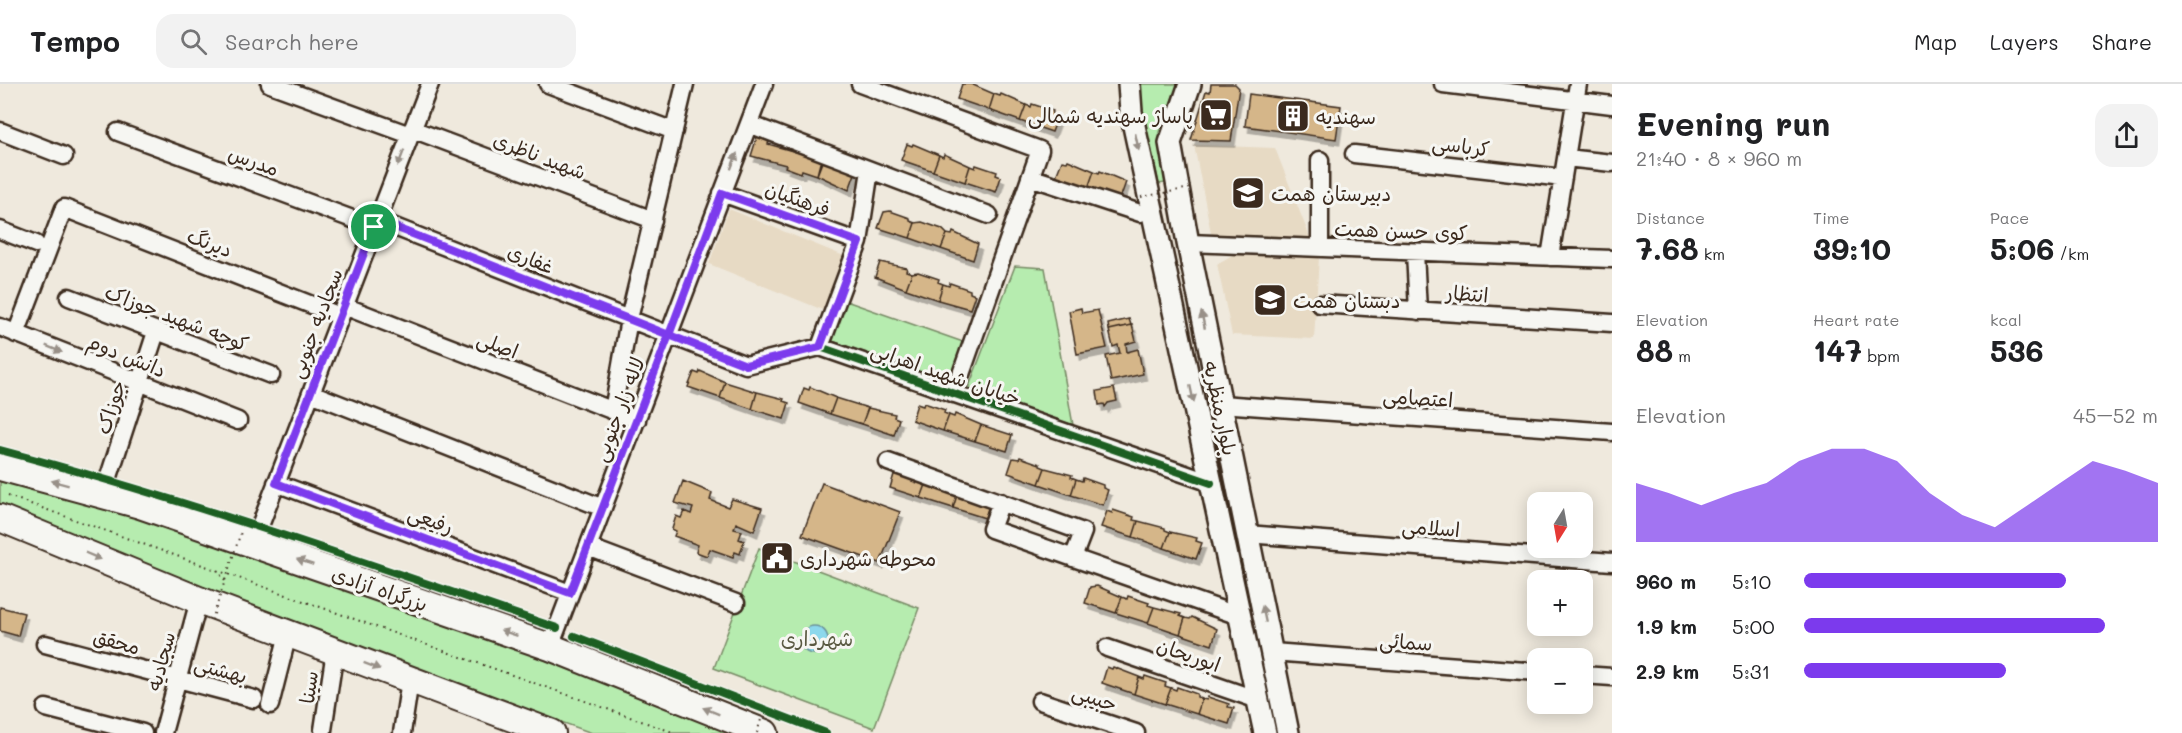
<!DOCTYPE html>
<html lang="en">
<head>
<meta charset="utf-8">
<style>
  body { margin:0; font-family:Mali,"Playpen Sans Arabic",sans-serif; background:#f2f2f2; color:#202124; height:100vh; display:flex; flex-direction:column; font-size:22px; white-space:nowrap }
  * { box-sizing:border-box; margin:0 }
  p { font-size:20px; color:#757577 }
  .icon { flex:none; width:33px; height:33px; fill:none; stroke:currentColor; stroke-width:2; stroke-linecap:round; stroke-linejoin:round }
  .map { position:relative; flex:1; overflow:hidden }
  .drawer { display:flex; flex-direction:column; background:#fff; width:570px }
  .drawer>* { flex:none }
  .needle { width:39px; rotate:191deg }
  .controls { position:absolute; left:1527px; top:408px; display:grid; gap:12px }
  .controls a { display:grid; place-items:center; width:66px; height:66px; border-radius:12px; background:#fff; box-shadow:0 3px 15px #0003; font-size:30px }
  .pin { position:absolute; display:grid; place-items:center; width:51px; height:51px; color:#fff; margin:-26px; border:3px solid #fff; border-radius:50%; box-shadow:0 2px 6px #0007 }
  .round { display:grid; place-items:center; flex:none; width:63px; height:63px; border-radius:18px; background:#f2f2f2 }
  .headline { display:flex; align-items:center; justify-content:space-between; height:102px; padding:0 24px }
  h1 { font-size:33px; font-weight:700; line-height:45px }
  .figures { display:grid; grid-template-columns:repeat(3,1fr); gap:9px; height:102px; padding:6px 24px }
  .figures div { display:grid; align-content:center }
  .figures b { font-size:30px; font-weight:700 }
  .figures small { font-size:16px; font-weight:400 }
  .figures p { font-size:16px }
  .chart { height:168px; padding:12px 24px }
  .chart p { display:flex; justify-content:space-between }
  .chart svg { width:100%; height:108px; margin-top:6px; fill:#7c3aed; opacity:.7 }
  ul { padding:0 24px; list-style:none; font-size:20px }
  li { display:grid; grid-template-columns:96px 72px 1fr; align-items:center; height:45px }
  li i { height:15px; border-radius:8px; background:#7c3aed }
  header { display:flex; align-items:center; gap:36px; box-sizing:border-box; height:84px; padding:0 30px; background:#fff; border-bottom:2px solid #e0e0e0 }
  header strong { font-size:28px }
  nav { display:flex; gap:33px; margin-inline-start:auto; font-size:21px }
  .search { width:420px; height:54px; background:#f2f2f2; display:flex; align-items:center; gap:15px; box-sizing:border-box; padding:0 21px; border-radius:18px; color:#757577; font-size:22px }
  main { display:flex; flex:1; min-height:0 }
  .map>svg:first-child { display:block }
  .built { fill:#e7dac4 }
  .green { fill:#b6ecaf; stroke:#788b66; stroke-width:1.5 }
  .water { fill:#8cd8ec; stroke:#6c929a; stroke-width:1.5 }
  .building { fill:#d5b689; stroke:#3b2a1e; stroke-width:1.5; filter:url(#shadow) }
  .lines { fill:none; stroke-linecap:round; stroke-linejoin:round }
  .minor-casing { stroke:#3b2a1e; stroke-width:21 }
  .major-casing { stroke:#3b2a1e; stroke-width:26 }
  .highway-casing { stroke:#3b2a1e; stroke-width:30 }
  .path { stroke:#3b2a1e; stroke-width:2; stroke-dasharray:1.5 4.5; stroke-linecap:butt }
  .minor { stroke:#f6f6f2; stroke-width:16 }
  .major { stroke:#f6f6f2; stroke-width:21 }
  .highway { stroke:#f6f6f2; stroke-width:26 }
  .path-bridge { stroke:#3b2a1e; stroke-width:2; stroke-dasharray:1.5 4.5; stroke-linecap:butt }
  .cycleway-casing { stroke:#f6f6f2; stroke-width:11 }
  .cycleway { stroke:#1b5e20; stroke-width:8 }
  .oneway { fill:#989088 }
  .route-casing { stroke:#fff; stroke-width:12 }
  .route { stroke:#7c3aed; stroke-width:8 }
  .labels { text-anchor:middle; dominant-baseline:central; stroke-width:6; stroke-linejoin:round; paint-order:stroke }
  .poi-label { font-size:20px; fill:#3b2a1e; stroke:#f6f6f2; text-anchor:start }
  .street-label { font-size:20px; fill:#3b2a1e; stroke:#f6f6f2 }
  .park-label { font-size:20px; fill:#5a5a42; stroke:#f6f6f2 }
</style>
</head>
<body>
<header>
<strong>Tempo</strong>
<div class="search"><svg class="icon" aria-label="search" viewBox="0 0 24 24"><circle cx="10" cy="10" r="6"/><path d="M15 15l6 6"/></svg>Search here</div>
<nav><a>Map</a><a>Layers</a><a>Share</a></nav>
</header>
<main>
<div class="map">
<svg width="1612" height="649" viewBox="0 0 1612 649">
  <defs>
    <filter id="shadow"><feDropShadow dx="3.5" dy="6" stdDeviation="0" flood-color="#0004"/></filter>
  </defs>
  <rect width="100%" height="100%" fill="#efe9dd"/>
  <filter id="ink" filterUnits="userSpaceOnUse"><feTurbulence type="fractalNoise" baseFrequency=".0167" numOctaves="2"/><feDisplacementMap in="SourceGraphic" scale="12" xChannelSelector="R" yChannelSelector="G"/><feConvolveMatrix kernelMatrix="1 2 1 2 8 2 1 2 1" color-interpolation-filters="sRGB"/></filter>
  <g filter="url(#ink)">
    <!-- built -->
    <path class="built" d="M1194,61L1275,64L1310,154H1212Z
      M729,125L844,172L823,226L709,180Z
      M1234,170L1319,173L1314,255L1232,251L1217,180Z"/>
    <!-- green -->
    <path class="green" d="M1140,0H1178L1159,48L1165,99L1159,100L1143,30Z
      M1015,182L1045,184L1073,341L968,305Z
      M846,217L963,258L949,298L832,257Z
      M0,392L141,430L554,576L733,649H592L404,582L0,425Z
      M759,464L919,524L874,644L714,584Z"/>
    <!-- water -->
    <path class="water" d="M800 556a14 14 0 1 1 28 0a14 14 0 1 1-28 0Z"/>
    <!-- building -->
    <path class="building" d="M962,0H971L994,10L989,26L957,15Z
      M1211,0H1235L1239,4L1231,57L1191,56L1206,7L1210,8Z
      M994,10L1000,12L1001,10L1026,21L1020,37L989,26Z
      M1249,10L1341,22L1336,55L1245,42Z
      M1032,20L1053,27L1052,30L1058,32L1052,48L1020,37L1026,21L1031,23Z
      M757,53L769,57L768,60L821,75L817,91L802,86L801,89L785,83L786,81L751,72Z
      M907,60L912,62L913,60L939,71L933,87L901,76Z
      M944,70L970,82L965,98L933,87L939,71L943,73Z
      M1068,76L1094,87L1088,104L1056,92L1062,77L1067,78Z
      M822,78L856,87L849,106L817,91Z
      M976,81L997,88L996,91L1001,93L996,108L965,98L970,82L975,84Z
      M1094,87L1099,89L1100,87L1126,98L1120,115L1088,104Z
      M890,127L910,134V137L915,139L910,154L878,144L884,128Z
      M922,138L942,145L947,150L941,165L910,154L915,139Z
      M953,148L978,160L973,176L941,165L947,150L952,151Z
      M880,178L907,184L906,187L912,189L906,205L875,193Z
      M918,188L939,195L938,198L943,200L938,216L906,205L912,189Z
      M950,199L970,206V209L975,211L970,225L938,216L943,200L949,202Z
      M1081,224L1082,229L1098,226L1107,264L1077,270L1069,227Z
      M1129,235L1131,241L1109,246L1108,240Z
      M1132,241L1136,257L1126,260L1127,268L1138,265L1143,290L1111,297L1106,272L1120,269L1118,261L1113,263L1109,246Z
      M700,287L725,298L720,314L688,303L694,288L699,290Z
      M725,298L757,308L752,325L720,314Z
      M810,303L836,314L830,330L799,319L804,304L809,306Z
      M1114,304L1117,317L1108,319L1105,323L1104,320L1099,321L1097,307Z
      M757,308L784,315L783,317L789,319L784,335L752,325Z
      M836,314L868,324L862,340L830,330Z
      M924,319L945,326L944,329L949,331L943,347L912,336L917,320L923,322Z
      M868,324L895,330L894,333L899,335L894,351L862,340Z
      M955,330L981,341L975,357L943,347L949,331L954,333Z
      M981,341L1012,351L1007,367L975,357Z
      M1020,373L1040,380V382L1045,384L1039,400L1008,389L1013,374L1019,375Z
      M1045,384L1072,391L1071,393L1076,395L1071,411L1039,400Z
      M895,387L927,398L921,414L890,404Z
      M1083,394L1103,401V404L1108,406L1103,421L1071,411L1076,395L1082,397Z
      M683,397L712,409L710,416L728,423L732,415L762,424L754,447L736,439L734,445L742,447L739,455L744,457L740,470L735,468L733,473L710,465L707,472L696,468L698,461L674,452L676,447L672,445L676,432L681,434L684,427L691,430L693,424L675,419Z
      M927,398L958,408L953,424L921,414Z
      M822,399L900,428L880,479L802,451Z
      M958,408L990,418L985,434L953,424Z
      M1113,426L1134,433L1133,436L1138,437L1133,453L1101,443L1107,427L1112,429Z
      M1138,437L1165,444V446L1170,448L1164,464L1133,453Z
      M1170,448L1197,454L1196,457L1202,459L1196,475L1164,464Z
      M1097,502L1122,513L1116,529L1085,519L1090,503Z
      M1128,512L1149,519L1148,521L1154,523L1148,539L1116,529L1122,513L1127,515Z
      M0,523L24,529L18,552L0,547Z
      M1154,523L1181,530L1180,532L1185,534L1180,550L1148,539Z
      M1192,533L1217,545L1212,561L1180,550L1185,534L1190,535Z
      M1107,583L1112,585L1113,583L1139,593L1134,610L1102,599Z
      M1145,592L1166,599L1165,602L1171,604L1165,620L1134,610L1139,593L1144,595Z
      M1177,603L1197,610V613L1202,615L1197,630L1165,620L1171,604L1176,606Z
      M1208,613L1229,620L1228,623L1234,624L1229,640L1197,630L1202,615L1207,616Z"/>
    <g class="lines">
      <defs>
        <path id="minor" d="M270,0L410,51
          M548,0L674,47
          M860,0L1040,66L954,310
          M1443,0L1612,21
          M749,40L989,131
          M412,45L653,136
          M0,47L64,72
          M118,48L374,143
          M1354,70L1563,94
          M1566,74L1612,79
          M1030,93L1140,129
          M722,109L859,158
          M377,136L746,281L820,263L1211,399
          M0,146L36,160
          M1188,159L1612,175
          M1320,164V76
          M1415,168L1418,227
          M1550,173L1578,0
          M69,213L271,291
          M1320,220L1612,239
          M344,222L637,336
          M0,243L238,337
          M16,250L64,124L340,232
          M820,263L859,158L870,86
          M311,309L603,424
          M1221,320L1612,348
          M613,327L629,235L685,0
          M888,378L1083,448L1073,474
          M276,399L570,509
          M103,411L156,248
          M1001,418L991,445L1239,532
          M1247,450L1612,478
          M253,460L430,0
          M588,463L736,519
          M45,560L254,615
          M550,563L764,0
          M1107,564L1258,616
          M1272,568L1538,588
          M1582,591L1612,593
          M1040,617L1136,649
          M270,621L288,550
          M46,624L143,649
          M323,646L335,567
          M163,649L199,516
          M402,649L410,596"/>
        <path id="major" d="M1129,0L1131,28L1265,649
          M1190,0L1170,59L1188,159L1288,649"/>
        <path id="highway" d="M0,383L140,421L550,563L765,649
          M0,434L199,516L552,649"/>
      </defs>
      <!-- minor casing -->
      <use href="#minor" class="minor-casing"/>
      <!-- major casing -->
      <use href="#major" class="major-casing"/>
      <!-- highway casing -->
      <use href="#highway" class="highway-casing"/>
      <!-- path -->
      <path class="path" d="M8,412L675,649
        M217,486L225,497"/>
      <!-- minor -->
      <use href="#minor" class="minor"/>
      <!-- major -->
      <use href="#major" class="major"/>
      <!-- highway -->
      <use href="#highway" class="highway"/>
      <!-- path-bridge -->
      <path class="path-bridge" d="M1141,113L1191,104
        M212,536L242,445
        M757,649L762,632"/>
      <defs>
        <path id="cycleway" d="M377,136L746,281L820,263L1211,399
          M0,366C189,416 372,481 557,544
          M574,552L826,649"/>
      </defs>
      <!-- cycleway casing -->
      <use href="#cycleway" class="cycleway-casing"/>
      <!-- cycleway -->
      <use href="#cycleway" class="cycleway"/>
    </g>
    <!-- one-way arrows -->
    <defs><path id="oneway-solid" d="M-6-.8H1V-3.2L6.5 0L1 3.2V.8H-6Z" transform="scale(1.5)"/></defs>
    <g class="oneway">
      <use href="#oneway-solid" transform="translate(1137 58) rotate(78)"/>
      <use href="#oneway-solid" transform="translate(401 74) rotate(111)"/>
      <use href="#oneway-solid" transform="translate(734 77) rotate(-69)"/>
      <use href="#oneway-solid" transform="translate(1203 236) rotate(-102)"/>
      <use href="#oneway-solid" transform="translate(54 265) rotate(22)"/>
      <use href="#oneway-solid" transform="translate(1192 310) rotate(78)"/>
      <use href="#oneway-solid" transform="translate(60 399) rotate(-165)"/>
      <use href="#oneway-solid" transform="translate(93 472) rotate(23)"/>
      <use href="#oneway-solid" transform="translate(305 478) rotate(-161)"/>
      <use href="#oneway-solid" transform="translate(1264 530) rotate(-102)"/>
      <use href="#oneway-solid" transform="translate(509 549) rotate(-161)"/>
      <use href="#oneway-solid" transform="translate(372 582) rotate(21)"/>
      <use href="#oneway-solid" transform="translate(711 627) rotate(-158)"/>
    </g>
  </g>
  <g class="lines" filter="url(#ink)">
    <defs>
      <path id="route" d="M374,143L276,399L570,509L669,251L746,281L820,263L859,158L722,109L669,251L377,136L374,143"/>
    </defs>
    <!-- route casing -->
    <use href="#route" class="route-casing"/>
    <!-- route -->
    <use href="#route" class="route"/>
  </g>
  <!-- icons -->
  <defs>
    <symbol id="supermarket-square" viewBox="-11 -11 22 22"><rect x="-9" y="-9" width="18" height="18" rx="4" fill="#3b2a1e" stroke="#f6f6f2"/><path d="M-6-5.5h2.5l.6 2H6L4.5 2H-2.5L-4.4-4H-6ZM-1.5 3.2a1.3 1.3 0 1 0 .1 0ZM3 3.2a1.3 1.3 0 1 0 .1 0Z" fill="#fff"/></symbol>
    <symbol id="building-square" viewBox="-11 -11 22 22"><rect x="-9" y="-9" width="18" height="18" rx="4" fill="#3b2a1e" stroke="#f6f6f2"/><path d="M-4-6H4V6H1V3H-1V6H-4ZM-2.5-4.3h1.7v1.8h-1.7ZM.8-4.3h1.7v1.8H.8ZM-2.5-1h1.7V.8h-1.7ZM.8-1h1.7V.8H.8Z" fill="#fff"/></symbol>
    <symbol id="school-square" viewBox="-11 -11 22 22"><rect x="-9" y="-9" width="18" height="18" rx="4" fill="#3b2a1e" stroke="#f6f6f2"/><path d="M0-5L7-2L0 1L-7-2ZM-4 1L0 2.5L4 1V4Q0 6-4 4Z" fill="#fff"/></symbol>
    <symbol id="civic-square" viewBox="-11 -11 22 22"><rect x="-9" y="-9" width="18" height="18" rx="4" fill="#3b2a1e" stroke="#f6f6f2"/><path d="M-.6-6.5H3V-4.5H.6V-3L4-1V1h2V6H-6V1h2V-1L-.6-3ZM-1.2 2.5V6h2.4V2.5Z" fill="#fff"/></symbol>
  </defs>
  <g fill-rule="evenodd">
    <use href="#supermarket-square" x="1197" y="12" width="38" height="38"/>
    <use href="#building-square" x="1274" y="13" width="38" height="38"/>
    <use href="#school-square" x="1229" y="90" width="38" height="38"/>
    <use href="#school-square" x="1251" y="197" width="38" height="38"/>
    <use href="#civic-square" x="758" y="455" width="38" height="38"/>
  </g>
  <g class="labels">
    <!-- poi labels -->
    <g class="poi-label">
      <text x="1193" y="31" text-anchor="end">پاساژ سهندیه شمالی</text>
      <text x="1316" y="32">سهندیه</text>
      <text x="1271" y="109">دبیرستان همت</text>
      <text x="1293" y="216">دبستان همت</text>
      <text x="800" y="474">محوطه شهرداری</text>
    </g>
    <!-- street labels -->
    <g class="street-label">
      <text transform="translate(1461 61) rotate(7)">کرباسی</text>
      <text transform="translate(540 71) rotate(21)">شهید ناظری</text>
      <text transform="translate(254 76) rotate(20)">مدرس</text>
      <text transform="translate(798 114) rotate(20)">فرهنگیان</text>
      <text transform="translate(1401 146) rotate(2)">کوی حسن همت</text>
      <text transform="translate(210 158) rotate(21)">دیرنگ</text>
      <text transform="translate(531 174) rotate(22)">غفاری</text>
      <text transform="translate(1467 209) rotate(4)">انتظار</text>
      <text transform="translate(177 233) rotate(21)">کوچه شهید جوزاک</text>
      <text transform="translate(315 239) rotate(-69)">سجادیه جنوبی</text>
      <text transform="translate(498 260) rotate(21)">اصلی</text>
      <text transform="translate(127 271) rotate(22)">دانش دوم</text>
      <text transform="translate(946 289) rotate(19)">خیابان شهید اهرابی</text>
      <text transform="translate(1418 313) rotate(4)">اعتصامی</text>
      <text transform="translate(110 323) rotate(-72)">جوزاک</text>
      <text transform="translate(1221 324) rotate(78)">بلوار منظریه</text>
      <text transform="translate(618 325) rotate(-69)">لاله زار جنوبی</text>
      <text transform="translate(431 435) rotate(20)">رفیعی</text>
      <text transform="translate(1431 443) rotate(4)">اسلامی</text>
      <text transform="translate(380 504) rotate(19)">بزرگراه آزادی</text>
      <text transform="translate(117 557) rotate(15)">محقق</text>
      <text transform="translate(1406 557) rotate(4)">سمائی</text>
      <text transform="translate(1189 570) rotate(19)">ابوریحان</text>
      <text transform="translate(160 577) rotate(-75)">سجادیه</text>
      <text transform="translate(221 585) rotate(15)">بهشتی</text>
      <text transform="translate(308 603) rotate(-82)">سینا</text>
      <text transform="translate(1095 613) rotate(19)">حبیبی</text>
    </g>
    <!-- park labels -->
    <g class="park-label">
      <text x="817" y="554">شهرداری</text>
    </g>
  </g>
</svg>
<div class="controls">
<a><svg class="needle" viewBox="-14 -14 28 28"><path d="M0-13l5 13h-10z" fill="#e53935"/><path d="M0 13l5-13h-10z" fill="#757577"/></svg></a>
<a>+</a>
<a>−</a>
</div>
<div class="pin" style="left:374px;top:143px;background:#1e9e55"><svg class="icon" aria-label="arrive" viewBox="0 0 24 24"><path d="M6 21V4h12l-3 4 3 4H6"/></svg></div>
</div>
<section class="drawer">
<div class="headline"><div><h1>Evening run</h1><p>21:40 · 8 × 960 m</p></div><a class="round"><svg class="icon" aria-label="share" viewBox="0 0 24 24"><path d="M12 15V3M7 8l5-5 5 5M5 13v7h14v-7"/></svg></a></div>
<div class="figures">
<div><p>Distance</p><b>7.68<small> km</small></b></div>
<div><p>Time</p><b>39:10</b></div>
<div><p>Pace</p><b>5:06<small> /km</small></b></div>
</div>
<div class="figures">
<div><p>Elevation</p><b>88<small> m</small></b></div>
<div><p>Heart rate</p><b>147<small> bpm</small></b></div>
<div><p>kcal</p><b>536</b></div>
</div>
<div class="chart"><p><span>Elevation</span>45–52 m</p>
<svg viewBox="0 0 160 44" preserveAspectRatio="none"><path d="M0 44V20L10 24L20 29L30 24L40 20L50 11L60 6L70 6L80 11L90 24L100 33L110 38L120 29L130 20L140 11L150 15L160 20V44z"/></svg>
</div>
<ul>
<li><b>960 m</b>5:10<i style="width:74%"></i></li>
<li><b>1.9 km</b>5:00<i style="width:85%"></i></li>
<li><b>2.9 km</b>5:31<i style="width:57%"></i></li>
</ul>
</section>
</main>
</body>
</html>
